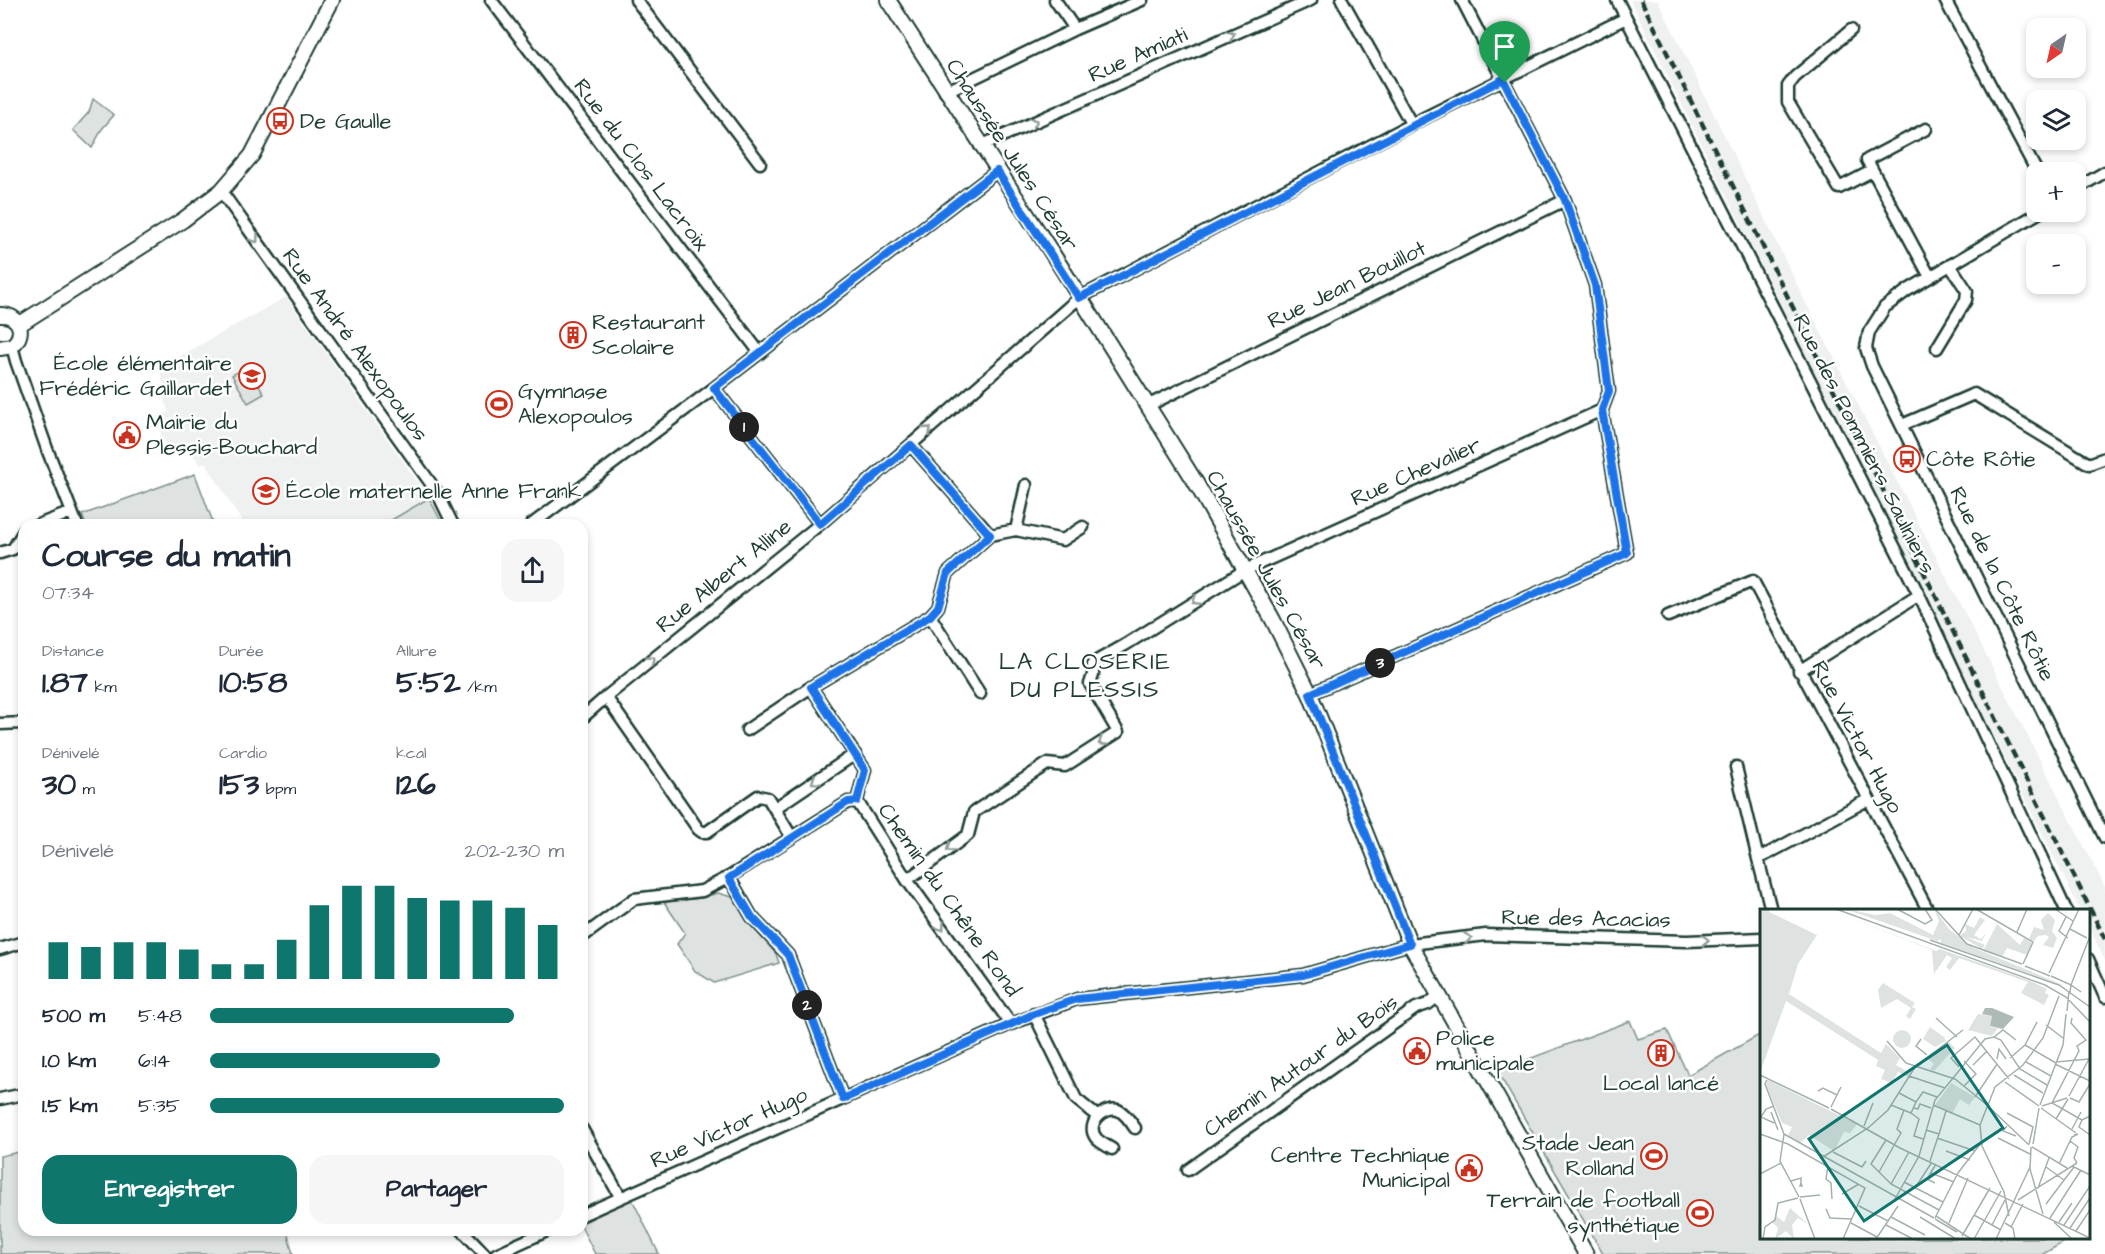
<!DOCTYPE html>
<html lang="fr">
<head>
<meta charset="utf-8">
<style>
  body { margin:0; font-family:"Architects Daughter",sans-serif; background:#f6f6f7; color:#1f2937; height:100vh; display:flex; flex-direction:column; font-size:22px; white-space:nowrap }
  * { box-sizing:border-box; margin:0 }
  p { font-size:20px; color:#747a83 }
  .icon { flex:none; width:33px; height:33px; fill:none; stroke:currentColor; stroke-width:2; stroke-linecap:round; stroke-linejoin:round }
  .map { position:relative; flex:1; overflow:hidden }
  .details { position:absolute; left:18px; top:519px; width:570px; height:717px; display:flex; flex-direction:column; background:#fff; border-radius:18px; box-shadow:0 3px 9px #0003 }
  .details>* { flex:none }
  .needle { width:39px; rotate:214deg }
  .buttons { position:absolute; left:2026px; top:18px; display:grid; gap:12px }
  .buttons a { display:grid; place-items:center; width:60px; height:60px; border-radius:12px; background:#fff; box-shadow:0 3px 9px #0003; font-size:30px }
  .pin { position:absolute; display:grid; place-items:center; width:51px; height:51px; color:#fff; margin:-62px -26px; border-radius:50% 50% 50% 0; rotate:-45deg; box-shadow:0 0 6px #0007 }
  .pin .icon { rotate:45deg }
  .km { position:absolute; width:30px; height:30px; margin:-15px; border-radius:50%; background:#222; color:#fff; font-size:16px; line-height:30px; text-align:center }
  .round { display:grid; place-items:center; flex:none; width:63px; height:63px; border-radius:18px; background:#f6f6f7 }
  .head { display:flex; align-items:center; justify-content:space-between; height:102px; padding:0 24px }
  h1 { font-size:33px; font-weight:800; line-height:45px }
  .figures { display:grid; grid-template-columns:repeat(3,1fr); gap:9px; height:102px; padding:6px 24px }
  .figures div { display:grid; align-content:center }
  .figures b { font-size:30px; font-weight:800 }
  .figures small { font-size:16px; font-weight:400 }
  .figures p { font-size:16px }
  .chart { height:168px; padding:12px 24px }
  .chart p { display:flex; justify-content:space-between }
  .chart svg { width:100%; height:108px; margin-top:6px; stroke:#0f766e; stroke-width:6 }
  .primary-button { display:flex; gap:12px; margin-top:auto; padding:12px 24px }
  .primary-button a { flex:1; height:69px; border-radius:18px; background:#0f766e; color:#fff; font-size:24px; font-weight:800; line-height:69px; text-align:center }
  .primary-button a+a { background:#f6f6f7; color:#1f2937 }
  ul { padding:0 24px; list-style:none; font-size:20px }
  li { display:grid; grid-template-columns:96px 72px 1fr; align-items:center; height:45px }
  li i { height:15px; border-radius:8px; background:#0f766e }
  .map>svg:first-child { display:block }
  .built { fill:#eef1f0 }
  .green { fill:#dee3e2; stroke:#7e908b; stroke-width:1.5 }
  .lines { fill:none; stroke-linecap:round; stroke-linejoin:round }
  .minor-casing { stroke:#1f3d34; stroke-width:15 }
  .tertiary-casing { stroke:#1f3d34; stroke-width:18 }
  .minor { stroke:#fff; stroke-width:10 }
  .tertiary { stroke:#fff; stroke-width:14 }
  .rail { stroke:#1f3d34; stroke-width:4.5; stroke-dasharray:9 4.5; stroke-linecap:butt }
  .oneway { stroke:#8f9e9a }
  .route-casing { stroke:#fff; stroke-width:12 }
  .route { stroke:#1a73e8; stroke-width:8 }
  .labels { text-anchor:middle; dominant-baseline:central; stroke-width:5; stroke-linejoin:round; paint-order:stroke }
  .street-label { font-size:22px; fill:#1f3d34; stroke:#fff }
  .poi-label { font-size:22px; fill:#1f3d34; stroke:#fff; text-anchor:start }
  .neighbourhood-label { font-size:24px; letter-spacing:1.5px; fill:#1f3d34; stroke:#fff }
  .inset-road { fill:none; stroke:#a5b1ae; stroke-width:1.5 }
  .view { fill:#0f766e; fill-opacity:0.15; stroke:#0f766e; stroke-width:3 }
  .inset-edge { fill:none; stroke:#1f3d34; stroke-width:3 }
</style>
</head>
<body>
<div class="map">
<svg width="2105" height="1254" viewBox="0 0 2105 1254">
  <rect width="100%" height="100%" fill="#fff"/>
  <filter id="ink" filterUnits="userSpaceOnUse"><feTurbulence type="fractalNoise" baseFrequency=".0167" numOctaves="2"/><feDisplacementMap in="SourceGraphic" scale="12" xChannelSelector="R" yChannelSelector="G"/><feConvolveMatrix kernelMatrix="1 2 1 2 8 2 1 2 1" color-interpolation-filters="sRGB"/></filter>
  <g filter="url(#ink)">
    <!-- built -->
    <path class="built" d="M1630,0H1658L1808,307L2105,887V961L2089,927L2088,910H2080Z
      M286,297L429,498L383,525H244L205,462L200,465L190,450L188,451L185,444L165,452L163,447L166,445L155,418L169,412L164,401L167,396L159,368Z"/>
    <!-- green -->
    <path class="green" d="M93,99L114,115L102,129L92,148L73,130L89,112Z
      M249,366L264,394L248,403L232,375Z
      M195,474L214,525H86L82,515Z
      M429,498L443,525H383Z
      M718,893L732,897L749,923L776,954L779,963L714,983L695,971L677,944L685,933L664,902L701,898Z
      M1630,1021L1638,1039L1667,1030L1688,1075L1761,1034L1762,1238H2062L2066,1241L2043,1254H1603L1497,1071Z
      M24,1151V1230H287L293,1254H0V1156Z
      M632,1199L659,1254H595L582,1228V1223Z"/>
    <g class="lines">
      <defs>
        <path id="minor" d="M491,0L760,353
          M636,0L760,163
          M1055,0L1075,29
          M1342,0L1412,125
          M1617,0L1919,595L2066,910
          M1945,0L2037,172
          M1851,30L1795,77L1788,86V102L1839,188L1872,171
          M945,92L1075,29L1142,0
          M1926,129L1867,160L1930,277
          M980,146L1311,0
          M2076,189L2105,172
          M221,191L437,492L453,525
          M2040,212L1908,290L1885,307L1869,332L1866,348L1872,366L2105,838
          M12,346L16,361L47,449L77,525
          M1937,348L1966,300L1967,291L1950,265
          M1147,406L1565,200
          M1902,425L1974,394L2089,464L2105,458
          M820,524L714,388L997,171
          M38,525L72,512
          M531,525L714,388
          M1016,530L1026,485
          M990,535L1016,530L1063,540L1083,527
          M0,553L13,549L24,531
          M930,616L980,694
          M1668,616L1753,581L1928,910
          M1799,671L1919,595
          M1310,694L1627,553L1602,410L1609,391L1595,285L1565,200L1462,0
          M606,697L698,829L702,832H707L758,796L768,798L791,836
          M582,718L606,697L820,524L1079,298L1414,123L1626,18
          M0,724L24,723
          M747,730L811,687
          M1736,767L1758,859
          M857,801L865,770L811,687L930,616L938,607L948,573L990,535L911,445
          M775,808L855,754
          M729,877L848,802L857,801L907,880L1011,1024
          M907,880L968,835L974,812L1047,764L1065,766L1118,732L1090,684L1093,675V663L1125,645L1245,570L1602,410
          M1771,910L1758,859L1869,799
          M582,937L634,899L702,891L729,877L752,917L788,955L843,1099
          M0,949L24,942
          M2088,959L2105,997
          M1034,1014L1076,1099L1098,1117
          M0,1099L24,1094
          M582,1129L621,1198
          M1112,1149C1107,1146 1099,1142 1096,1138C1085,1124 1104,1106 1118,1110C1125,1113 1131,1122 1135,1128
          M1188,1170L1416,1008L1428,1004L1438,996
          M582,1215L1011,1024L1077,999L1303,975L1410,944L1486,935L1687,941L1762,938
          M462,1230L485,1254
          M496,1254L549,1230"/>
        <path id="tertiary" d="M888,0L1061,267L1196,483L1273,620L1310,694L1410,944L1586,1254
          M0,315C19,314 27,333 12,346L0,348
          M20,324L183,220L221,191L252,155L332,0"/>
      </defs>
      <!-- minor casing -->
      <use href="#minor" class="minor-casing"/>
      <!-- tertiary casing -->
      <use href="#tertiary" class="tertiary-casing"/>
      <!-- minor -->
      <use href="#minor" class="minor"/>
      <!-- tertiary -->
      <use href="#tertiary" class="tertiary"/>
      <!-- rail -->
      <path class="rail" d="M1641,0L2105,939"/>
    </g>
    <!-- one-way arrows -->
    <defs><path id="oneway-chevron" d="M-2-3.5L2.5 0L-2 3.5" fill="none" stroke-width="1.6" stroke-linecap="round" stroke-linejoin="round" transform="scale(1.5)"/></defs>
    <g class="oneway">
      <use href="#oneway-chevron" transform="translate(1231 35) rotate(-24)"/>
      <use href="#oneway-chevron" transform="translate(1034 122) rotate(-24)"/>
      <use href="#oneway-chevron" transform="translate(255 239) rotate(54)"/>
      <use href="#oneway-chevron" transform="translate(928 430) rotate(-41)"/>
      <use href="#oneway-chevron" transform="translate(1195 601) rotate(148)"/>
      <use href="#oneway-chevron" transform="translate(651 660) rotate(-39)"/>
      <use href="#oneway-chevron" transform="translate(1102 742) rotate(147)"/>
      <use href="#oneway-chevron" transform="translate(815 781) rotate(146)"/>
      <use href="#oneway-chevron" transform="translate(950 848) rotate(143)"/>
      <use href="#oneway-chevron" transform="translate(941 927) rotate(54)"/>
      <use href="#oneway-chevron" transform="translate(1468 938) rotate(-7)"/>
      <use href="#oneway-chevron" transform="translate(1705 940) rotate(-2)"/>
    </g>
  </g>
  <g class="lines" filter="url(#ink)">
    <defs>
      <path id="route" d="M1503,79L1565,200L1595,285L1609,391L1602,410L1627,553L1310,694L1410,944L1303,975L1077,999L1034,1014L843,1099L788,955L752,917L729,878L848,802L857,801L865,770L811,687L930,616L938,607L948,573L990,535L911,445L820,524L714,388L997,171L1079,298Z"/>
    </defs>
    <!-- route casing -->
    <use href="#route" class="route-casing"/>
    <!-- route -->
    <use href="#route" class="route"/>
  </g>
  <!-- icons -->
  <defs>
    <symbol id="bus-ring" viewBox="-11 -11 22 22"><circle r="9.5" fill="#fff" stroke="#c8321e" stroke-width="1.5"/><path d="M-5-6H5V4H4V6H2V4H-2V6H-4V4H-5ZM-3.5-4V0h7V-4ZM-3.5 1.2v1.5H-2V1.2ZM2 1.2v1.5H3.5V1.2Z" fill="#c8321e"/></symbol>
    <symbol id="building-ring" viewBox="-11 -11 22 22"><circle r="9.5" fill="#fff" stroke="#c8321e" stroke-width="1.5"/><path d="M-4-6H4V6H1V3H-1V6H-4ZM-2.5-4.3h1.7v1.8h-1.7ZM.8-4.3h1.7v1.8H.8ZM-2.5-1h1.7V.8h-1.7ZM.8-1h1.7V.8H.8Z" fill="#c8321e"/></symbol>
    <symbol id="school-ring" viewBox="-11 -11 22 22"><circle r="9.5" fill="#fff" stroke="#c8321e" stroke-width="1.5"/><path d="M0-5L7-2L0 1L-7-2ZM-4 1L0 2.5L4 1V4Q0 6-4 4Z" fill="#c8321e"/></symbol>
    <symbol id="stadium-ring" viewBox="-11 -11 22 22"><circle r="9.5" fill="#fff" stroke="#c8321e" stroke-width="1.5"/><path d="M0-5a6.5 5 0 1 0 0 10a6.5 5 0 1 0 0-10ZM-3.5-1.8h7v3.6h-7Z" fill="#c8321e"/></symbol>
    <symbol id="civic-ring" viewBox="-11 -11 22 22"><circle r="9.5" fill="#fff" stroke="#c8321e" stroke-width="1.5"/><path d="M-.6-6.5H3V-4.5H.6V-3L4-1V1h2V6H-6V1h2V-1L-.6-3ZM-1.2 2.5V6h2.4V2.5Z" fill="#c8321e"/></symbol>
  </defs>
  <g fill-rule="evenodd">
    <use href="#bus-ring" x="265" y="106" width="30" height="30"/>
    <use href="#building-ring" x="558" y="320" width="30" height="30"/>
    <use href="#school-ring" x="237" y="361" width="30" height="30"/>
    <use href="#stadium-ring" x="484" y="389" width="30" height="30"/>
    <use href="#civic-ring" x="112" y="420" width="30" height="30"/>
    <use href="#bus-ring" x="1892" y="444" width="30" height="30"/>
    <use href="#school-ring" x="251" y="476" width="30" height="30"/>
    <use href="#civic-ring" x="1402" y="1036" width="30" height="30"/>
    <use href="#building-ring" x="1646" y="1038" width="30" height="30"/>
    <use href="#stadium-ring" x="1639" y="1141" width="30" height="30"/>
    <use href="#civic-ring" x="1454" y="1153" width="30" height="30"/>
    <use href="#stadium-ring" x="1685" y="1198" width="30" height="30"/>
  </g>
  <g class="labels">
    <!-- street labels -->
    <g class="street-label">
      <text transform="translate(1138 55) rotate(-24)">Rue Amiati</text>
      <text transform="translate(1012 155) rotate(57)">Chaussée Jules César</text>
      <text transform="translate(641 165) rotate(53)">Rue du Clos Lacroix</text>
      <text transform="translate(1347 285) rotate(-26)">Rue Jean Bouillot</text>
      <text transform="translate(355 345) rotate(54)">Rue André Alexopoulos</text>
      <text transform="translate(1864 444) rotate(63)">Rue des Pommiers Saulniers</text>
      <text transform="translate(1416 472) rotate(-24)">Rue Chevalier</text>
      <text transform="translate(1266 570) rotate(61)">Chaussée Jules César</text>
      <text transform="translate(724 576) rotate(-39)">Rue Albert Alline</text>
      <text transform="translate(2002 584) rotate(64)">Rue de la Côte Rôtie</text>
      <text transform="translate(1857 737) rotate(62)">Rue Victor Hugo</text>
      <text transform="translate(949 900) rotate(55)">Chemin du Chêne Rond</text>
      <text transform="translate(1586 919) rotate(1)">Rue des Acacias</text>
      <text transform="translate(1301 1066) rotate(-35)">Chemin Autour du Bois</text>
      <text transform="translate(729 1128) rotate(-24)">Rue Victor Hugo</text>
    </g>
    <!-- poi labels -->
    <g class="poi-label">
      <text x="300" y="121">De Gaulle</text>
      <text x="592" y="322">Restaurant<tspan x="592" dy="25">Scolaire</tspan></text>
      <text x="232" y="363" text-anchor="end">École élémentaire<tspan x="232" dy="25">Frédéric Gaillardet</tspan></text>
      <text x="518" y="391">Gymnase<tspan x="518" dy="25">Alexopoulos</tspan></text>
      <text x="146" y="422">Mairie du<tspan x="146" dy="25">Plessis-Bouchard</tspan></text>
      <text x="1926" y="459">Côte Rôtie</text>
      <text x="286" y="491">École maternelle Anne Frank</text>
      <text x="1436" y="1038">Police<tspan x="1436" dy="25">municipale</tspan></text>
      <text x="1661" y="1083" text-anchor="middle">Local lancé</text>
      <text x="1634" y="1143" text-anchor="end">Stade Jean<tspan x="1634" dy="25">Rolland</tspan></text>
      <text x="1450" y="1155" text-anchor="end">Centre Technique<tspan x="1450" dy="25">Municipal</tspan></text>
      <text x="1680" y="1200" text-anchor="end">Terrain de football<tspan x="1680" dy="25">synthétique</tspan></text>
    </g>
    <!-- neighbourhood labels -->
    <g class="neighbourhood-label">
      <text x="1085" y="662">LA CLOSERIE<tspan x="1085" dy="28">DU PLESSIS</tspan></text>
    </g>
  </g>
  <!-- overview -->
  <g transform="translate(1760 909)">
    <rect width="330" height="330" fill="#fff"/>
    <path d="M0,0H11L9,3L57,26L38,55L29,85L121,144L126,135L140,149L136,156L150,164L148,168L138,163L132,174L121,170L125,161L116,157L118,151L26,92L0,164ZM68,0L176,42L180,40L271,72L287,80L285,84L289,86L284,96L261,84L268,73L199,49L190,61L186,58L192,49L187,46L174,65L172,41ZM85,0L116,6L130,4L173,26L179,12L174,0L190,21L212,38L308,78L181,34V30L177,32ZM288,4L295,11L292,22L297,29L293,39L283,36L289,28L286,26L278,27L274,32L269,30L274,18L284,21L281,11ZM220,8L225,11L214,26L221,30L226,24L222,32L206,28L225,36L222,40L200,27L206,22L205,15L214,19ZM237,15L260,36L264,29L272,34L267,46L247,39L242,48L223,42ZM123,74L155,94L152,98L156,100L150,110L146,107L151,99L137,90L121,99L118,81ZM218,105L232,107L230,118L238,119L232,127L208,121ZM170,118L184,128L186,132L175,138L163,130ZM133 130a9 9 0 1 1 18 0a9 9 0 1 1-18 0ZM189,133L195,139L174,162L170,160L174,155L166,148ZM8,171L60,197L97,215L90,224L84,223L74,242L49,226L40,234L28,227L32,218L22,214L6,176ZM191,174L215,188L209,196L200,190L192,205L175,196ZM30,299L49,316L38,309L32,316L34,330L26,322L15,330L18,319L12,313L16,307L24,313Z" fill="#dee3e2"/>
    <path d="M225,99H232L254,108L243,120L230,117L232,107L222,105Z" fill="#afbab7"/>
    <path class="inset-road" d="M76,0L285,76L306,88L330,113M137,0L165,15L172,11L165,0M175,0L207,35L262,55M216,0L273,33L263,55M295,0L313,12M306,8L299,22L308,29M310,20L327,29M257,23L267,0M199,26L213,0M170,31L299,76L330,98M265,57L290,67M289,64L319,0M291,67L311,76L330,27M310,83L311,76L321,83M307,102L309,82M176,109L197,128M312,109L311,114L326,131L317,137L319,142L292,194L322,211M286,116L303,129M234,128L243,121L256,131M161,130L156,137L167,146M127,132L146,154L195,170L227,196M265,136L296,154M250,149L265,136L277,113M237,150L239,140L246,150M204,152L216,165L204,177M266,153L291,167M296,153L329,150M295,155L330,172M213,156L227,142M199,158L191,149L215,128L249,170M0,166L69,199M254,166L283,184M149,167L185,179M8,169L5,175L24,225L20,252L39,288M245,173L279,197M58,182L63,179L77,186M139,184L156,193L163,183L177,188M309,187L329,150M215,188L237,155M310,189L319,193L330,175M131,196L151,204L156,193M173,196L220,216M228,196L235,178L263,156L283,129L299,87M280,196L303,136L306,105M14,197L6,200L1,208L14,214M282,197L307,189M71,198L81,178M227,198L220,216L222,237L244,283L249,307M229,198L269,236M154,199L158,200L160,195L171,199M281,199L316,224M71,200L140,239L330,329M11,203L18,221M151,204L159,210L154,227L163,230M247,204L273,218L269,235M330,207L322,211L319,218L330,226M296,210L308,190M104,217L113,194M247,217L243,222L256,227M312,220L321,203M166,221L179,225L170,252M0,225L28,235L105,279L83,330M24,225L174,309M179,225L186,202M177,229L215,242M238,229L270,245M126,231L111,255L131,275L179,301M310,232L318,238L314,249L317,254M273,235L279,199M271,238L270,260L283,305M272,238L307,259M186,242L210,251M73,243L102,258L106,252M63,248L108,219L128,201L155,158L203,121M299,255L312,228L318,225L314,226M68,257L66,270L71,274L72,290M312,257L330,266M286,258L304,271M119,263L141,224L137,220L144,201M171,264L194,273M0,265L21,254M31,272L41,269V274L42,277H40L41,274M144,273L183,293M175,274L167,270L176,255M131,275L149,243M155,279L172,253M278,279L289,249M82,285L99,275M40,288L60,286M40,290L55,330M135,290L159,247L175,191L225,130L234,128L241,131L260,160L287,176M258,291L317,254M286,295L314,258M99,297L128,312M66,300L70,309L92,310M214,306L241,321M176,307L211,330M131,308L165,326M160,308L196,330M175,309L198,264L221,234M290,309L321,261M175,310L197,323M294,313L312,330M299,313L312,294M91,314L117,328M189,314L208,269M245,314L253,319L255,330M126,316L153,330M232,316L245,291M304,316L330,277M251,318L263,295M310,319L330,289M316,322L330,301M202,327L230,279M3,330L5,318L15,311L18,294L38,289M116,330L138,297M214,330L241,282M236,330L270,258"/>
    <path class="view" d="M187,136L243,219L104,312L49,230Z"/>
    <rect width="330" height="330" class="inset-edge"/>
  </g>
</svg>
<div class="buttons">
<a><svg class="needle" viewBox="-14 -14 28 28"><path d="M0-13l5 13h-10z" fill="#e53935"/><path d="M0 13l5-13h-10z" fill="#747a83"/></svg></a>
<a><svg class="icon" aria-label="layers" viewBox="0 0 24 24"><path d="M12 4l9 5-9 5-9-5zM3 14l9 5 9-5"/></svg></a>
<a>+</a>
<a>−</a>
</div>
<div class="pin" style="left:1505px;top:83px;background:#1e9e55"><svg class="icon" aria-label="arrive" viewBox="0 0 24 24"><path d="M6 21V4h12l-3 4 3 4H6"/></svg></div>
<b class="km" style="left:744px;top:427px">1</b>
<b class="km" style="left:807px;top:1005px">2</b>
<b class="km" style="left:1380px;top:663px">3</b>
<section class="details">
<div class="head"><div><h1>Course du matin</h1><p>07:34</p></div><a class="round"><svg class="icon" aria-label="share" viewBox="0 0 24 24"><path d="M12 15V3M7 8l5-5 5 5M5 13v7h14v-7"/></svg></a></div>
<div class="figures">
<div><p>Distance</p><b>1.87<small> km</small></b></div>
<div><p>Durée</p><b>10:58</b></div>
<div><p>Allure</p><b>5:52<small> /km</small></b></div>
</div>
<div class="figures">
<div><p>Dénivelé</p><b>30<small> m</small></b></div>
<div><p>Cardio</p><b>153<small> bpm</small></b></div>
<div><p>kcal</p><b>126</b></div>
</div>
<div class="chart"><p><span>Dénivelé</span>202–230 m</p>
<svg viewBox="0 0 160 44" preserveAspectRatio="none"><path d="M5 44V29M15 44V31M25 44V29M35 44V29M45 44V32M55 44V38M65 44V38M75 44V28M85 44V14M95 44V6M105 44V6M115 44V11M125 44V12M135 44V12M145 44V15M155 44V22"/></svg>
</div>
<ul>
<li><b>500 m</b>5:48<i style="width:86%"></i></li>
<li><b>1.0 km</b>6:14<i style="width:65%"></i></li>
<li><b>1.5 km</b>5:35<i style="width:100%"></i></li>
</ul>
<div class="primary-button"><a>Enregistrer</a><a>Partager</a></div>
</section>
</div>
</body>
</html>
